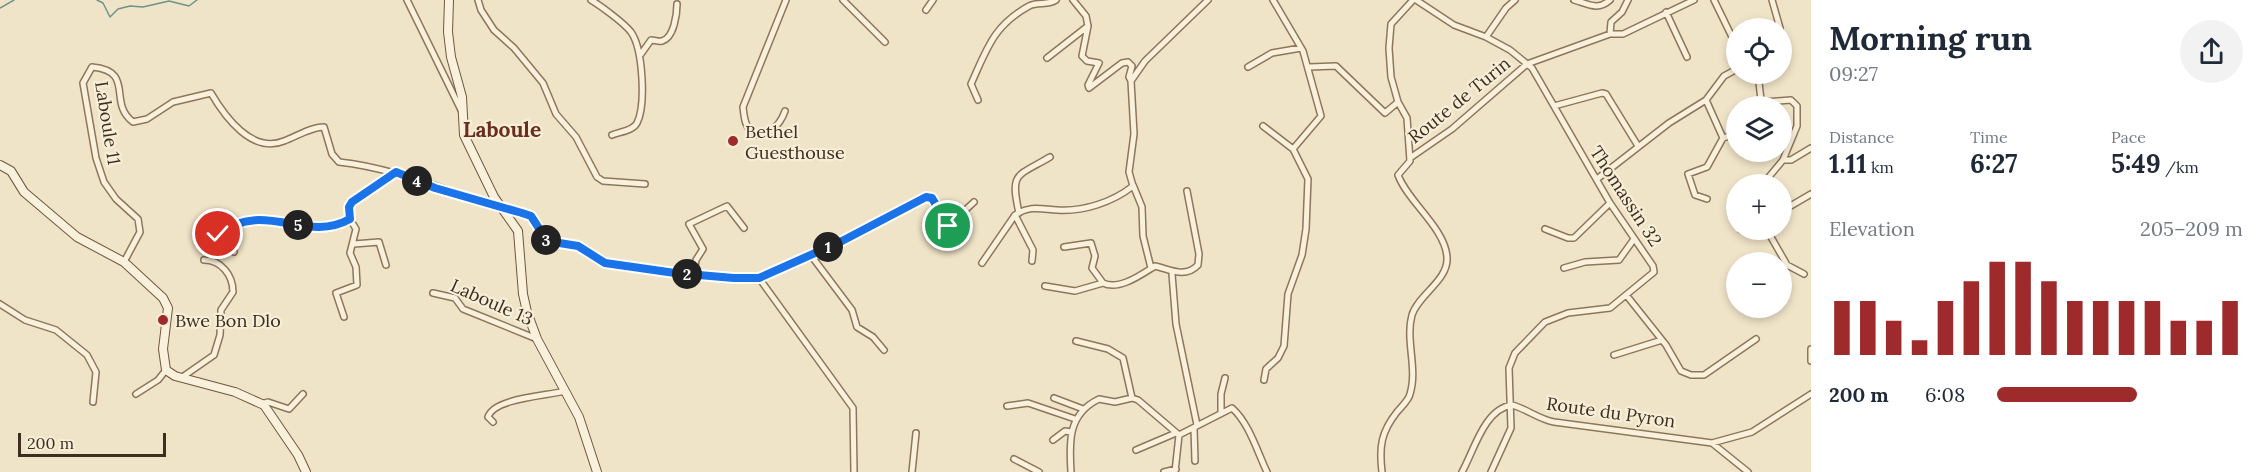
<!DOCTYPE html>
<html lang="en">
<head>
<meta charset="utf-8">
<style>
  body { margin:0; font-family:Lora,serif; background:#f2f2f3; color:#1f2937; height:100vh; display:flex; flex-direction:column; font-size:22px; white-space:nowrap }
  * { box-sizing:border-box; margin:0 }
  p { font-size:20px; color:#747a83 }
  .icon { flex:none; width:33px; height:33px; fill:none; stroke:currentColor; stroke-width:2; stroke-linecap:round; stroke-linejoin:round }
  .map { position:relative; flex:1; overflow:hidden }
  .side { display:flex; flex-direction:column; background:#fff; width:450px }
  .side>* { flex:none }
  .controls { position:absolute; left:1726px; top:18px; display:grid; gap:12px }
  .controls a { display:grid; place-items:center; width:66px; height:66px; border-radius:50%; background:#fff; box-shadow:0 3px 9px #0003; font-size:30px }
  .scale { position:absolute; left:18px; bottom:15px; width:148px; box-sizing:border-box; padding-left:6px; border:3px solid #3d2e20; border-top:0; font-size:16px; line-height:21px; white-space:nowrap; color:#3d2e20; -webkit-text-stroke:4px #f7eed8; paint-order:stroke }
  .pin { position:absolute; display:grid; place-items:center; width:51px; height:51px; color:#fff; margin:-26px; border:3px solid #fff; border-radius:50%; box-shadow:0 2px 6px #0007 }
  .km { position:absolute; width:30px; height:30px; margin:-15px; border-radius:50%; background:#222; color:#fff; font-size:16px; line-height:30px; text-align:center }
  .round { display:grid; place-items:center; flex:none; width:63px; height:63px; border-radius:32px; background:#f2f2f3 }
  .headline { display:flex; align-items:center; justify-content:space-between; height:102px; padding:0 18px }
  h1 { font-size:33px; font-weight:700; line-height:45px }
  .figures { display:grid; grid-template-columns:repeat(3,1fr); gap:9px; height:102px; padding:6px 18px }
  .figures div { display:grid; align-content:center }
  .figures b { font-size:26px; font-weight:700 }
  .figures small { font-size:16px; font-weight:400 }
  .figures p { font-size:16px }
  .chart { height:168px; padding:12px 18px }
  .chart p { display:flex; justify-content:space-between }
  .chart svg { width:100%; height:108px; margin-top:6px; stroke:#9e2a2b; stroke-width:6 }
  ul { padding:0 18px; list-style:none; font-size:20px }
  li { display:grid; grid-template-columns:96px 72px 1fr; align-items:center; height:45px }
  li i { height:15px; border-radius:8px; background:#9e2a2b }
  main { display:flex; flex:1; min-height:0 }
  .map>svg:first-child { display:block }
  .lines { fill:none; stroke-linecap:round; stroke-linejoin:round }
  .stream { stroke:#6f938a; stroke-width:1.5 }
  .minor-casing { stroke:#8d765c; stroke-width:8 }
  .secondary-casing { stroke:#6f573f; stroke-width:10 }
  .minor { stroke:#faf1dc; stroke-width:5 }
  .secondary { stroke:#faf1dc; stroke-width:8 }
  .route-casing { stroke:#fff; stroke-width:12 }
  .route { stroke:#1a73e8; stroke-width:8 }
  .poi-dot { fill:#9e2a2b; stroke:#f7eed8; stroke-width:2 }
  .labels { text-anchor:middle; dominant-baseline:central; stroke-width:4.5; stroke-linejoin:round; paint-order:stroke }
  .street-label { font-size:18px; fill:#3d2e20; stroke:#f7eed8 }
  .poi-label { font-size:18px; fill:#3d2e20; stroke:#f7eed8; text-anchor:start }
  .quarter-label { font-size:21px; font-weight:bold; fill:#6b2e1e; stroke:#f7eed8 }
</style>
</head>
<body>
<main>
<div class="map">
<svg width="1811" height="472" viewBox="0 0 1811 472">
  <rect width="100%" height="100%" fill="#f0e4c8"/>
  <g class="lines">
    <!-- stream -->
    <path class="stream" d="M97,0L103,3L110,17L118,9L130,6L143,7L169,1L189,6L197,0
      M0,8L14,0"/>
    <defs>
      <path id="minor" d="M407,0L462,112
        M478,0L481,10L494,30L514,48L543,83L556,114L576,137L597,177L603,181L645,184
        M591,0C601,6 624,23 631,32C643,49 646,105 637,123C633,131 619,132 612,135
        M843,0L885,42
        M1416,0L1454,25L1486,37L1510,50L1532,68L1610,203L1653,266L1654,272L1610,308L1568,313L1545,322L1515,353L1509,368L1511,428L1491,472
        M1574,0C1588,4 1598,11 1610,0
        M1714,0L1733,39
        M1772,0L1780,28
        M926,10L933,0
        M1666,12L1687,57
        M1610,34L1611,22L1622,12L1628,0
        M1486,37L1506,8L1515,0
        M1782,39L1784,51
        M641,54L651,40C655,40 658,42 662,41C674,38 677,14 677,4
        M1047,58L1088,26L1086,16L1073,0
        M1248,67L1272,53L1301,48
        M1309,67L1336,66L1385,113L1398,102
        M1758,74L1761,100L1766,102L1791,100L1797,106V126L1783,160H1791L1811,148
        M1131,81L1145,61L1208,0
        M978,100L971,84C987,49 993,26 1029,6C1038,1 1048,6 1056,0
        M1706,100L1723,138
        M1554,106L1602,93L1606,94L1638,146
        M785,111C781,123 764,145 750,130C744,124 744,114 743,107L786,0
        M1263,126L1293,149L1321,116L1303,51L1273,0
        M1410,158L1452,129L1527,64L1610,34H1623L1694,0
        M1597,179L1669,123L1706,100L1724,76L1737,69
        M1763,184L1783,160
        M1133,185L1142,207L1143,236L1151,268
        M1707,199L1695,195L1688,174L1707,167L1723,138L1737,134
        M1782,211L1811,194
        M1019,213C1010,172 1016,177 1050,157
        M1015,215L1033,250L1032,261
        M1545,229L1568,238H1574L1610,203
        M1741,230L1748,233L1754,230
        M1767,230L1787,265L1804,274
        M354,244L379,242L386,265
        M1064,247L1091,243L1095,256L1092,268L1103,283
        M234,252L220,244L218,234C265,199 305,244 350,219L349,207L352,202L395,172
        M810,254L852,310L857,327L873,337L884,350
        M124,262L140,232L138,219L116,199L104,182L96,158L83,83L92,67C136,71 107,103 133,122L147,119L173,102L211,93C225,117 252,154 284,141C297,136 311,127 324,127L332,154L339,162C403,169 461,198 522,213L531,216L547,241L578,247L605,263L694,274L759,278L842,241L926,197C939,199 941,216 948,226L974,202
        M982,263L1015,215C1030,205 1041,209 1057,210C1083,212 1113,202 1133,186L1129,172L1134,134L1131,81L1129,77L1132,66L1128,62L1122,63L1089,88L1088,85L1099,63L1087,61L1082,56L1088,26
        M1564,268L1585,262L1619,260L1634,239
        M694,274L696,260L703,249L689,224L727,206L744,228
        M1172,274L1176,324L1197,425
        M759,278L853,408L854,472
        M1045,286L1075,291L1103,283C1119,291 1142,274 1155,266C1169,269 1185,279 1198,265L1199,254L1187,191
        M433,293L455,298L463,309L537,339
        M1627,296L1666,345L1681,371L1691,375H1704L1756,339
        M0,304L25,320L56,330L87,355L96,372L93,402
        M344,317L336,293L357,285L356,267L350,253L356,229L350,219
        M1076,341L1108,349L1123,358L1132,398
        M1811,349V361
        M1614,355L1662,340
        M181,378L214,355L220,335L221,310L233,292C233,275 221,260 204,260
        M1264,380L1266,369L1278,358L1284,346L1288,294L1302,255L1306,229L1308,179L1293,149
        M136,394L158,380L166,370
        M1054,398L1083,409
        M261,404L268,402L289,409L303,394
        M1007,406L1028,403L1075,419
        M1221,411V394L1225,378
        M493,422L488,417C494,398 546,396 565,391
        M1194,428L1195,461
        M1053,440L1065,431L1071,432
        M1712,443L1752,432L1811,394
        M1136,450L1176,433
        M1014,459L1039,472
        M912,472L916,433
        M1071,472C1069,441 1068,414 1099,399L1115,402L1132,398L1138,400L1179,435
        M1164,472L1176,469
        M1175,472L1179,435L1232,408C1249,423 1257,451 1267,472
        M1382,472C1379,447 1381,432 1397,412C1401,407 1409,400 1410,394C1418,369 1405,340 1412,315C1418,295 1449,280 1447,257C1445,228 1408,202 1398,175L1410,161L1407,118L1398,102L1391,77L1389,48L1391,24L1413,0
        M1462,472C1474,451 1484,409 1512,405C1527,409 1538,419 1554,422L1712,443L1748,472"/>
      <path id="secondary" d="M449,0L448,32L451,57L462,97L464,135L494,197L518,231L523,294L527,312L537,339L579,417L597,472
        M0,165L11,171L24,192L77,237L124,262L163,298L168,308L163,349L166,370L175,376L235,392L264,405L298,455L306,472"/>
    </defs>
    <!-- minor casing -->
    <use href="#minor" class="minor-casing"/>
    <!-- secondary casing -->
    <use href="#secondary" class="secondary-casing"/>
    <!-- minor -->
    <use href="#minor" class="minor"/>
    <!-- secondary -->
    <use href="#secondary" class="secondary"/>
  </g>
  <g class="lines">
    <defs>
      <path id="route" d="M218,234C266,199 305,244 350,219L349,207L352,202L396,172L435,188L522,213L531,216L547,241L578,246L605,263L675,273L734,278H759L842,241L926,197L932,198L948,226"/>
    </defs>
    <!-- route casing -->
    <use href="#route" class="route-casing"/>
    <!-- route -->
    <use href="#route" class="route"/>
  </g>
  <!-- markers -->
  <g class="poi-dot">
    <circle cx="733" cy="141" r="6"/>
    <circle cx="163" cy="320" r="6"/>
  </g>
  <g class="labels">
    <!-- street labels -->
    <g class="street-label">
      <text transform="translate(1459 100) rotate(-39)">Route de Turin</text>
      <text transform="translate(108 123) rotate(81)">Laboule 11</text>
      <text transform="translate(1626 196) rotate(57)">Thomassin 32</text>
      <text transform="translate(492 302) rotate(24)">Laboule 13</text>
      <text transform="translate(1611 412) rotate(8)">Route du Pyron</text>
    </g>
    <!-- poi labels -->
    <g class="poi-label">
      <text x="745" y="131">Bethel<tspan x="745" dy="21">Guesthouse</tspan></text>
      <text x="175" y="320">Bwe Bon Dlo</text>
    </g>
    <!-- quarter labels -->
    <g class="quarter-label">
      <text x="502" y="129">Laboule</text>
    </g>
  </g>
</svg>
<div class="controls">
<a><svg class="icon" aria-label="locate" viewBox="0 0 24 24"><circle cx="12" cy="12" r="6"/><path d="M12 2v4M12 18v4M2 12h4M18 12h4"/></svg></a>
<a><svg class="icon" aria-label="layers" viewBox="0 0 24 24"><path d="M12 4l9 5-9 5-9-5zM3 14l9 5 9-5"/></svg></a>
<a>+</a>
<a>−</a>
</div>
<div class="scale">200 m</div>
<div class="pin" style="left:948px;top:226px;background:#1e9e55"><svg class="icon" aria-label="arrive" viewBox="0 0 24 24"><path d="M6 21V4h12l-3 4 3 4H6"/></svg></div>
<div class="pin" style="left:218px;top:234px;background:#d93025"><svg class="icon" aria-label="check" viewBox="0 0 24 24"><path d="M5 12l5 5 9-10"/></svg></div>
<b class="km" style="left:828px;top:247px">1</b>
<b class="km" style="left:687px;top:274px">2</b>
<b class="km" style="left:546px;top:240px">3</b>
<b class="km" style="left:417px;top:181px">4</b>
<b class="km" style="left:298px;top:225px">5</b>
</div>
<section class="side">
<div class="headline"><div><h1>Morning run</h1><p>09:27</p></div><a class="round"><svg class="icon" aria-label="share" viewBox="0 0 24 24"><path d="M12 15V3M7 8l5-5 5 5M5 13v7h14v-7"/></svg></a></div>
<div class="figures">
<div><p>Distance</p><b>1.11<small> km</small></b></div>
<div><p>Time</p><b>6:27</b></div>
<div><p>Pace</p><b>5:49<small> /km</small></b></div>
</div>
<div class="chart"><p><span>Elevation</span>205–209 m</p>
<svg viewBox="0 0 160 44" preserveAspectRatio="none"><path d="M5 44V22M15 44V22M25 44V30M35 44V38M45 44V22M55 44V14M65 44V6M75 44V6M85 44V14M95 44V22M105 44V22M115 44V22M125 44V22M135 44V30M145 44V30M155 44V22"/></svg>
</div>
<ul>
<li><b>200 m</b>6:08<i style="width:57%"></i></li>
</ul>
</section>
</main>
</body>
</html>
